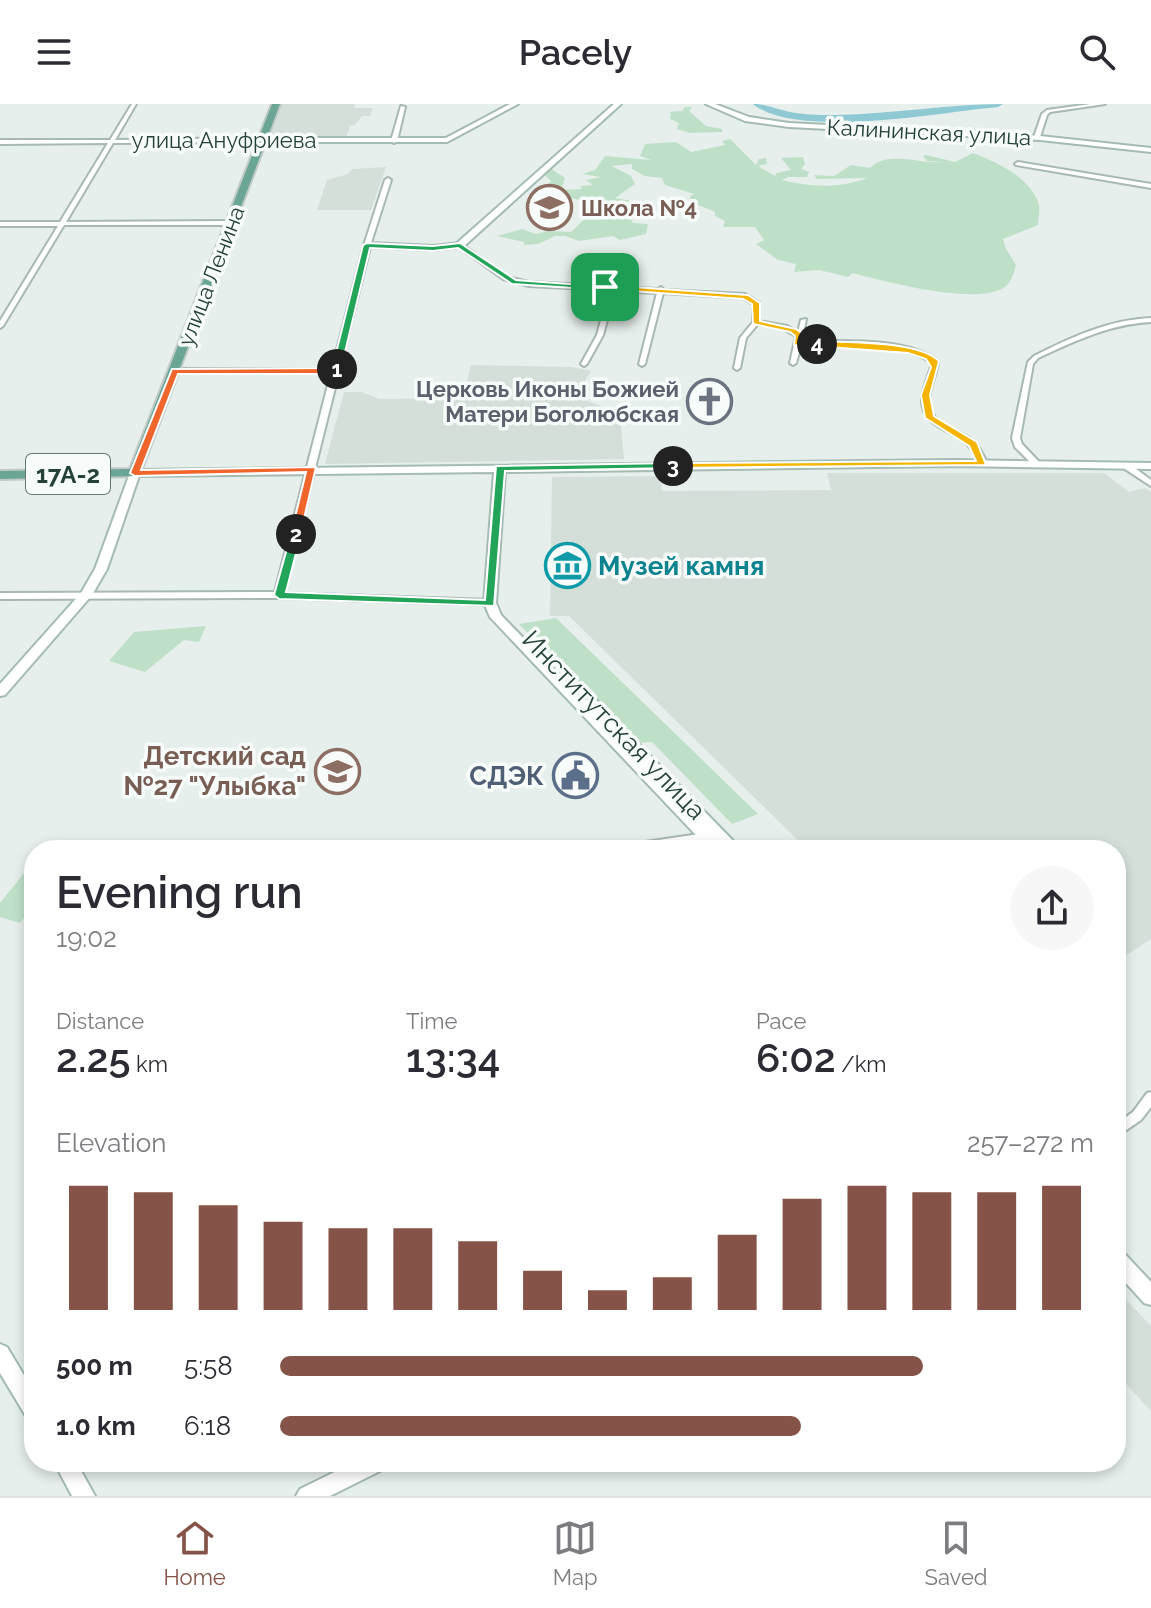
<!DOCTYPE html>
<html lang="en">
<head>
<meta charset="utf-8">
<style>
  body { margin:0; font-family:Raleway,sans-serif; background:#f7f7f7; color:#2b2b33; height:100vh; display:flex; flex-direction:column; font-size:30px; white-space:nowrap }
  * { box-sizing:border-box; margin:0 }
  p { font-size:26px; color:#7c7c81 }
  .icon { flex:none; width:44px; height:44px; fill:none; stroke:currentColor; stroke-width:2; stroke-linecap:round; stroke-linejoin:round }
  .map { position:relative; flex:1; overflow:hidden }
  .sheet { position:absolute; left:24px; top:736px; width:1102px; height:632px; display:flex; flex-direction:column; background:#fff; border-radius:32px; box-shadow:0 4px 12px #0003 }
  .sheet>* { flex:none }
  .pin { position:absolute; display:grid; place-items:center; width:68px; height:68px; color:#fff; margin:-34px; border-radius:16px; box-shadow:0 4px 12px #0006 }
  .km { position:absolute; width:40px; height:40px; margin:-20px; border-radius:50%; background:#222; color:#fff; font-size:22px; line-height:40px; text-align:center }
  .round { display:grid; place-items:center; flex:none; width:84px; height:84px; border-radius:42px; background:#f7f7f7 }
  .overview { display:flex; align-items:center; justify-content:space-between; height:136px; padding:0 32px }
  h1 { font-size:44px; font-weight:600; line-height:60px }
  .figures { display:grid; grid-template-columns:repeat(3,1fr); gap:12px; height:136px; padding:8px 32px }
  .figures div { display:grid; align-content:center }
  .figures b { font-size:40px; font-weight:600 }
  .figures small { font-size:22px; font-weight:400 }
  .figures p { font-size:22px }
  .chart { height:224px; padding:16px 32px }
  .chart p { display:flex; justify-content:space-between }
  .chart svg { width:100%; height:144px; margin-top:8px; stroke:#855347; stroke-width:6 }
  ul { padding:0 32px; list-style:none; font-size:26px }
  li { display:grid; grid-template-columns:128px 96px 1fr; align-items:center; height:60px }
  li i { height:20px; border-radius:10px; background:#855347 }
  header { display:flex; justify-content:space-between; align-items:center; height:104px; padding:0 32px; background:#fff; font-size:36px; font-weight:600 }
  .dock { display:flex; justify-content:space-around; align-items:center; height:112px; border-top:2px solid #e1e1e2; background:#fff; font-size:22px; color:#7c7c81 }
  .dock a { display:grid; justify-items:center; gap:4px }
  .dock .active { color:#855347 }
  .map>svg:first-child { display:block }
  .built { fill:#d4dfda }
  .green { fill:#bfe0c8 }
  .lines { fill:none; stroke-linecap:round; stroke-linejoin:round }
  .river { fill:#8ec9d4; fill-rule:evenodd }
  .street-casing { stroke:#a8b8b2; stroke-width:4 }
  .secondary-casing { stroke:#a4bbb3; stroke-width:4 }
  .primary-casing { stroke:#c2cac8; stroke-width:4 }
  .street { fill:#fff; fill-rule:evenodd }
  .secondary { fill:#fff; fill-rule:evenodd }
  .primary { fill:#6aa596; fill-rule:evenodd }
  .split-1 { fill:#22a559; stroke:#fff; stroke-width:2 }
  .split-2 { fill:#f0652b; stroke:#fff; stroke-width:2 }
  .split-3 { fill:#22a559; stroke:#fff; stroke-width:2 }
  .split-4 { fill:#f5b400; stroke:#fff; stroke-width:2 }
  .split-5 { fill:#f5b400; stroke:#fff; stroke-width:2 }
  .labels { text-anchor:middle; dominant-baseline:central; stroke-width:7; stroke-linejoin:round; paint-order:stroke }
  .far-street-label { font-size:22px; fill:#24423a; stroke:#f7fbf9 }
  .far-education-label { font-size:22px; font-weight:bold; fill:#785e54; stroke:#f7fbf9; text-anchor:start }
  .far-worship-label { font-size:22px; font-weight:bold; fill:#5b616d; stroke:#f7fbf9; text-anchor:end }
  .shield { fill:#f7fbf9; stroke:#637a73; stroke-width:2 }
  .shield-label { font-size:24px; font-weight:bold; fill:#24423a }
  .culture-label { font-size:26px; font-weight:bold; fill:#0d838f; stroke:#f7fbf9; text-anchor:start }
  .street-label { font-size:26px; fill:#24423a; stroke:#f7fbf9 }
  .education-label { font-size:26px; font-weight:bold; fill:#785e54; stroke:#f7fbf9; text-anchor:end }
  .service-label { font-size:26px; font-weight:bold; fill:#4e5e75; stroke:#f7fbf9; text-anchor:end }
</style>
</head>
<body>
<header><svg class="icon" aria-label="menu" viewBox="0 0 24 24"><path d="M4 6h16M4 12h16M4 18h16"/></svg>Pacely<svg class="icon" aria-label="search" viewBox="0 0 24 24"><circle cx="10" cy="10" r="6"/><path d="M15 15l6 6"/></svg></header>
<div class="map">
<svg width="1151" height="1392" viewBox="0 0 1151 1392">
  <rect width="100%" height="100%" fill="#e6efeb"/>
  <!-- built -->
  <path class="built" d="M280,0H355L354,4H373L370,12H362L355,21L350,22L346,35L267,34Z
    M386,63L371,106H317L327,76L348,70L352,65Z
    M471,261L572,263L591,267L575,292L603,303L620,313L624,355L325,360L344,288H362L379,295L463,294Z
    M827,369H1104L1129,388L1145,384L1151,388V835L1116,858V746H808L569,512H550L552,373L661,372L662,387L831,386Z
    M1116,1185L1151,1222V1307L1116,1269Z"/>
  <!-- green -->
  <path class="green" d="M685,3H692L689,7L706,22L722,25V28L689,29L677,25L679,19L670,15L671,9L667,8L682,7Z
    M730,35L756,61L759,55L766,54L767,60L758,62L775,72L777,69L791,66L781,54L803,53L805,60L801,65L809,68L807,73H788L782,76C810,83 839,85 867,74L817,75L814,71L834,72L851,61L870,64C887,46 919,60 942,58L927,57L923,52L926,51L955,58L973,49C996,58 1031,73 1039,101C1040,107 1038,116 1038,121L1003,135L1006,145L1016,161C1014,169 1012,177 1005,183C977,203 881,176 852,169L848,173L819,166L794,168L796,160L778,156L756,140L764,136L755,123H723L725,117L715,112V108L691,98L690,92L694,90L665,81L662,74L645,72L632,65V60L612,62L631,72L635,80L615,94L632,97V100L620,108L629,112L633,119L648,120L646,130L620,136L613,132L579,137L565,132H555L538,140L524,141V138L497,132L522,125L536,130L548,127L571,128L596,104L595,100L545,87L544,84L551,77L544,70L550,64L565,74L561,86L582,85L580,82L593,81L586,76L601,73L582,70L595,66L605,52L651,56L640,52L645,40L676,38L691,48L725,41L722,37Z
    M556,514L758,710L732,720L652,638L636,639L519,520Z
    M206,522L199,538L184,536L145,568L109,557L134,528Z
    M25,768L34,770V801L20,819L0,813V799Z"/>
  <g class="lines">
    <!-- river -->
    <path class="river" d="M753,0C764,0 771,3 782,6C800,11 819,11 837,11C893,10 948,0 1003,0L998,3C941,8 797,36 753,0Z"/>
    <defs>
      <path id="street" d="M132,0H136L115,36L262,34L265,36L262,38L113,39L66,118L230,117L233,119L230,121H64L3,222L0,224V217L58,122H0V118H60L108,39L0,40V36H110Z
        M1091,0H1105L1050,8L1047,11L1040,33L1037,35L1034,33L1042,10L1047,6Z
        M401,2L405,3L397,37L394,39L391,37Z
        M1018,58L1151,80V84L1016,61L1015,60Z
        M388,74L391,76L371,139L433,142L460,139L507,173L529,178L658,185L661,183L664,186L745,190L759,199V217L787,222L798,228L801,216L806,215L802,237C842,238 905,232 938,257C937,270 930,282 929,295C928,322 958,323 973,337C980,343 983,351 987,359L983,361H980C976,353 973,345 966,339C950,325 922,323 922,296C922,283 930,271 932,258C894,236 843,242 801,241L796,259L793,261L790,259L796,232L783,225L758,220L746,234L740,264L737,266L734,264L740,234L753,218V200L743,194L663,189L645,260L642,262L639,260L657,189L615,187L603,231L587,260L584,262L581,260L597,231L609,186L529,182L503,175L459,143L433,146L370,143L284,489L490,496L494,499L493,501L279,494L0,495V489L275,488L331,269H175L172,267L175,265H332L364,141L385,76Z
        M1151,214V218C1110,220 1075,237 1038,254L1033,260L1020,334L1022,340L1040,359L1036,361H1033L1015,343L1012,334L1028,258L1034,252C1072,233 1108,216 1151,214Z
        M1122,359H1128L1151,376V382L1122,363Z
        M706,729L710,730L711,733L710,736L706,737L644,746H613L614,743L618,742Z
        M1151,988V1003L1141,1016L1116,1033V1020L1133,1008L1147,989Z"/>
      <path id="secondary" d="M510,0H518L447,38H262L258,36L262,34H446Z
        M614,0H621L463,143H457V139Z
        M706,0H715L749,13L789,19L1040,32L1151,44V48L1040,36L789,23L745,17Z
        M953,356L1151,359V365L953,362L505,368L496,499L501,511L584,597L590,594L595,595L742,746H710L490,513L484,499L494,368L139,372L107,465L92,491L5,591L0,592V580L81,489L95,465L130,369L135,366Z
        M1116,1145L1123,1148L1151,1178V1201L1144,1199L1116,1168Z
        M0,1240L7,1243L34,1288V1317L27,1314L0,1269Z
        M54,1358H76L95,1392H72Z
        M355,1358H387L384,1365L330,1392H296L300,1385Z"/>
      <path id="primary" d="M272,0H280L139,372L0,375V367L130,365Z"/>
    </defs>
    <!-- street casing -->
    <use href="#street" class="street-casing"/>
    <!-- secondary casing -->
    <use href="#secondary" class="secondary-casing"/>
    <!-- primary casing -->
    <use href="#primary" class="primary-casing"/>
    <!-- street -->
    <use href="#street" class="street"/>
    <!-- secondary -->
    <use href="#secondary" class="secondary"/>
    <!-- primary -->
    <use href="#primary" class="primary"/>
  </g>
  <!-- split-1 -->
  <path class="split-1" d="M367,139L433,142L460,139L516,176L609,183L605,186L512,180L458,144L433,147L370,144L341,265L337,267L332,265L363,141Z"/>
  <!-- split-2 -->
  <path class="split-2" d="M337,262L341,265L336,270H178L141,366L316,363L300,432L291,430L306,368L135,372L130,369L172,265L332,264Z"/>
  <!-- split-3 -->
  <path class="split-3" d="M673,359L676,364L505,367L494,502L279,495L274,491L291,430L296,427L301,430L286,488L485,496L496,362Z"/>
  <!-- split-4 -->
  <path class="split-4" d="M817,237C847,239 918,236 939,257L930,291L934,312L977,338L986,361L669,364L673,359L976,357L969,342L925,314L921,291L931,263L926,255L908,249L814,242Z"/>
  <!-- split-5 -->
  <path class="split-5" d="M605,181L748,191L760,199V217L796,225L804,231L802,236L821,240L817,242L794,241L795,232L790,228L753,220L752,200L743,195L602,185Z"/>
  <!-- icons -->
  <defs>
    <symbol id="school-ring" viewBox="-11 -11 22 22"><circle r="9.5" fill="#f7fbf9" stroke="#8d6e63" stroke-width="1.5"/><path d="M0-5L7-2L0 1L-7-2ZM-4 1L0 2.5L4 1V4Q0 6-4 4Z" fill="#8d6e63"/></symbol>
    <symbol id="church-ring" viewBox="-11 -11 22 22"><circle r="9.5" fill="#f7fbf9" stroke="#6b7280" stroke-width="1.5"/><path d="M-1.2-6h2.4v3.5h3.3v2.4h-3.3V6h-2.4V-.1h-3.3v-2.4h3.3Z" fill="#6b7280"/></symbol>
    <symbol id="museum-ring" viewBox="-11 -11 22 22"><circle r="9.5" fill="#f7fbf9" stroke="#0f9aa8" stroke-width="1.5"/><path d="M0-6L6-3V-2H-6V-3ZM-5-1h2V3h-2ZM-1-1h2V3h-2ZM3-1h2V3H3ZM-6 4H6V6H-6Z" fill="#0f9aa8"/></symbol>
    <symbol id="civic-ring" viewBox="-11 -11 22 22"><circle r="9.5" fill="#f7fbf9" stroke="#5c6f8a" stroke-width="1.5"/><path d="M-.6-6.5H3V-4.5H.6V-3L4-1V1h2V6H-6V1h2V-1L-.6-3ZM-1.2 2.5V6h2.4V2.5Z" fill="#5c6f8a"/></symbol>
  </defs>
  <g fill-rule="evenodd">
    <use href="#school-ring" x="524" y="78" width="51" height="51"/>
    <use href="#church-ring" x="684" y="272" width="51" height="51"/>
    <use href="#museum-ring" x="542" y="436" width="51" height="51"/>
    <use href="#school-ring" x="312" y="642" width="51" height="51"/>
    <use href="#civic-ring" x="550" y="646" width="51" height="51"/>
  </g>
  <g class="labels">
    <!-- far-street labels -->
    <g class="far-street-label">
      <text transform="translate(929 28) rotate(3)">Калининская улица</text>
      <text x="224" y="36">улица Ануфриева</text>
      <text transform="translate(211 172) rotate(-69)">улица Ленина</text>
    </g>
    <!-- far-education labels -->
    <g class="far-education-label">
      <text x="581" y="104">Школа №4</text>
    </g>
    <!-- far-worship labels -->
    <g class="far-worship-label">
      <text x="679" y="285">Церковь Иконы Божией<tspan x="679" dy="25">Матери Боголюбская</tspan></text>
    </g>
    <!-- shield labels -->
    <rect class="shield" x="26" y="350" width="84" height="40" rx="6"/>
    <g class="shield-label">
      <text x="68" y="370">17А-2</text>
    </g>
    <!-- culture labels -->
    <g class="culture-label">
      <text x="598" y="462">Музей камня</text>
    </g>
    <!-- street labels -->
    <g class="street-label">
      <text transform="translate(614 621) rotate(46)">Институтская улица</text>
    </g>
    <!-- education labels -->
    <g class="education-label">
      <text x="306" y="652">Детский сад<tspan x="306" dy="30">№27 "Улыбка"</tspan></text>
    </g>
    <!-- service labels -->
    <g class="service-label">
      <text x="544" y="672">СДЭК</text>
    </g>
  </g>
</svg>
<div class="pin" style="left:605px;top:183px;background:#1e9e55"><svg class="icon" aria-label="arrive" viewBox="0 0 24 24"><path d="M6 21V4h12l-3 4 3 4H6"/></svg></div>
<b class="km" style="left:337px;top:265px">1</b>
<b class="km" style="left:296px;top:430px">2</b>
<b class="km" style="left:673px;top:362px">3</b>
<b class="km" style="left:817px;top:240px">4</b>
<section class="sheet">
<div class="overview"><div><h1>Evening run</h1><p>19:02</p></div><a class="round"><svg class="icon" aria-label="share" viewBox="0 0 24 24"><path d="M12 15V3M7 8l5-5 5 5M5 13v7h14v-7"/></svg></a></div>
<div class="figures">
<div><p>Distance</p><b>2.25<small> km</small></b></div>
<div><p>Time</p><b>13:34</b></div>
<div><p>Pace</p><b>6:02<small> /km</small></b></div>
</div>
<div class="chart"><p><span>Elevation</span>257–272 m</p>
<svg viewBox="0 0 160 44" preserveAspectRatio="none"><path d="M5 44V6M15 44V8M25 44V12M35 44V17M45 44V19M55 44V19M65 44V23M75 44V32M85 44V38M95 44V34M105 44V21M115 44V10M125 44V6M135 44V8M145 44V8M155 44V6"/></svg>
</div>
<ul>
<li><b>500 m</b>5:58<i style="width:79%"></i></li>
<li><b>1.0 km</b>6:18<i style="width:64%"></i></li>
</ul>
</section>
</div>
<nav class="dock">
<a class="active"><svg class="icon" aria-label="home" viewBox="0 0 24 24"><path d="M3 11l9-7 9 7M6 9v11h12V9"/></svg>Home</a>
<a><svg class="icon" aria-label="map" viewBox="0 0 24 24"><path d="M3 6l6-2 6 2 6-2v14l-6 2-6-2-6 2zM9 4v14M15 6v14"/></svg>Map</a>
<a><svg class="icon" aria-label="saved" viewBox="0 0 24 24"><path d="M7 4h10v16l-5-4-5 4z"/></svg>Saved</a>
</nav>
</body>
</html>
